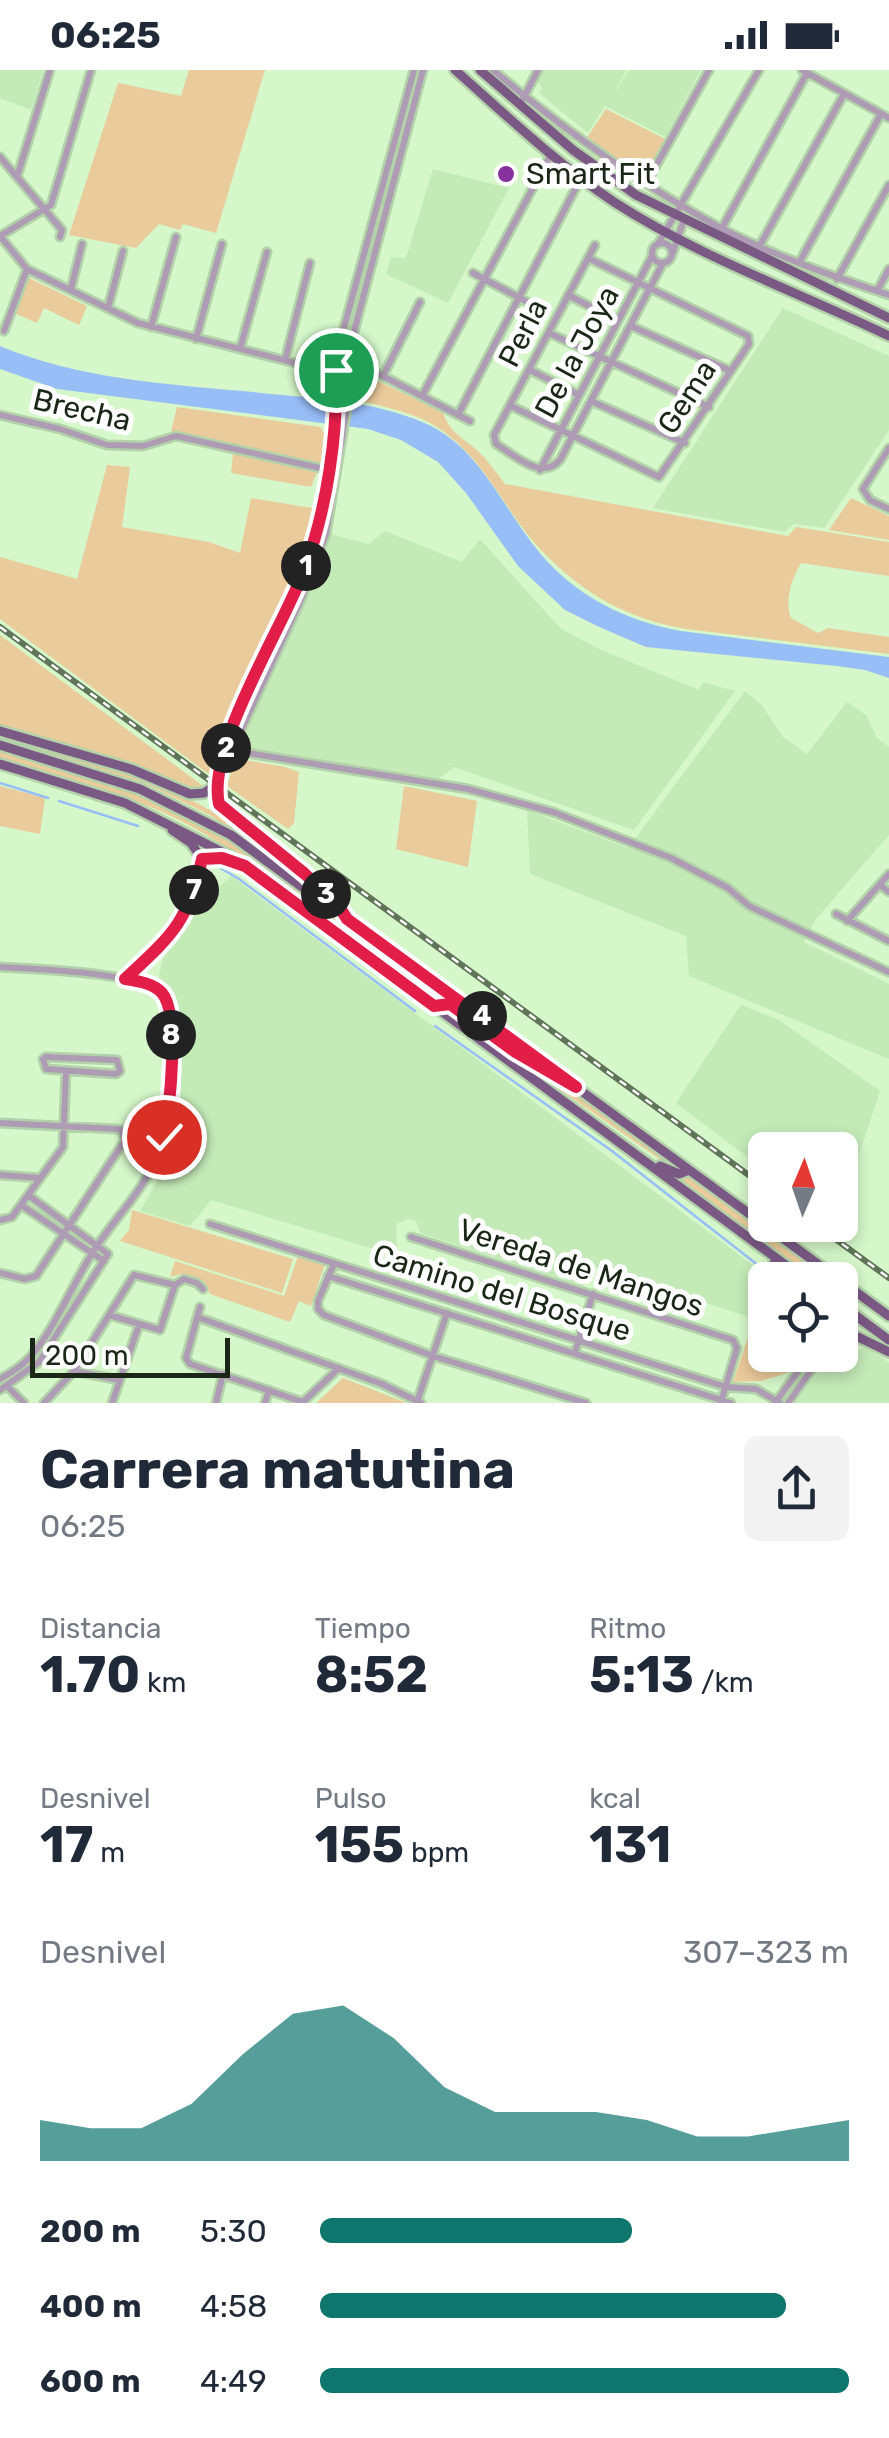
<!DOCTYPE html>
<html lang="es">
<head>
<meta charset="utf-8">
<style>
  body { margin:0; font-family:Rubik,sans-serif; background:#f2f2f3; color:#1f2937; height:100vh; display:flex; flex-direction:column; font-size:38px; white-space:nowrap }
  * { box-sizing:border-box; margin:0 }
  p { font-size:32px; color:#747a83 }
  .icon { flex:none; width:55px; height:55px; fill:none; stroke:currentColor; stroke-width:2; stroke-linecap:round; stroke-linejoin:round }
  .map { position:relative; height:1333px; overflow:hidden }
  .side { display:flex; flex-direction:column; background:#fff; flex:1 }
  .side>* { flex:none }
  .needle { width:65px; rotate:2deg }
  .controls { position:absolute; left:748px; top:1062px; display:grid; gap:20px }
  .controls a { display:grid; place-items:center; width:110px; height:110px; border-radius:15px; background:#fff; box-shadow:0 5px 15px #0003; font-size:50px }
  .scale { position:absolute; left:30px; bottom:25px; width:200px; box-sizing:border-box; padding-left:10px; border:5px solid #1a2716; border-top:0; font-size:28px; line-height:35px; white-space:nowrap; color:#1a2716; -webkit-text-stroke:8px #fff; paint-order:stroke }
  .pin { position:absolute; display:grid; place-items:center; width:85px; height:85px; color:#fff; margin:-42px; border:5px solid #fff; border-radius:50%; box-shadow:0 2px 10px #0007 }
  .km { position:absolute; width:50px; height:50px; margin:-25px; border-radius:50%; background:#222; color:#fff; font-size:28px; line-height:50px; text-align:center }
  .round { display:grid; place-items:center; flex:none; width:105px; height:105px; border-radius:15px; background:#f2f2f3 }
  .headline { display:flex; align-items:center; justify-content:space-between; height:170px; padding:0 40px }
  h1 { font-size:55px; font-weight:700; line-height:75px }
  .stats { display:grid; grid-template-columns:repeat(3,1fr); gap:15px; height:170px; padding:10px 40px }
  .stats div { display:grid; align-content:center }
  .stats b { font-size:50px; font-weight:700 }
  .stats small { font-size:28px; font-weight:400 }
  .stats p { font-size:28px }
  .chart { height:280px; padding:20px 40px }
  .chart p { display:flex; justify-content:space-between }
  .chart svg { width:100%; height:180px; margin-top:10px; fill:#0f766e; opacity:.7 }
  ul { padding:0 40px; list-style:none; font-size:32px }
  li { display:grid; grid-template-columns:160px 120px 1fr; align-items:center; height:75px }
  li i { height:25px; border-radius:12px; background:#0f766e }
  .status { display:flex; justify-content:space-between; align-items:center; height:70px; padding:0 50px; background:#fff; direction:ltr }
  .status svg { height:28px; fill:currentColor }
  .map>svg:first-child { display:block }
  .built { fill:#c4eab8 }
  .green { fill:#eacb9b }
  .water { fill:#98bef8 }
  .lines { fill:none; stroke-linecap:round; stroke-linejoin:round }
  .stream { stroke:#98bef8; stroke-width:2.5 }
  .minor-casing { stroke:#b3d2a9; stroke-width:11 }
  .major-casing { stroke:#b3d2a9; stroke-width:14 }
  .minor { stroke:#ae9bb4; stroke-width:6 }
  .major { stroke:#7a5985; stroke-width:9 }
  .rail-casing { stroke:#5f7458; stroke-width:6 }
  .rail { stroke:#fff; stroke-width:2.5; stroke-dasharray:8; stroke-linecap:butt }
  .route-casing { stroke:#fff; stroke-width:20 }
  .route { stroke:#e11d48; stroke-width:12 }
  .poi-dot { fill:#87319e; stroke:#fff; stroke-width:4 }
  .labels { text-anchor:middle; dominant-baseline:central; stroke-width:10; stroke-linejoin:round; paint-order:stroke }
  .poi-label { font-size:30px; fill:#1a2716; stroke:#fff; text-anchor:start }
  .street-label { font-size:30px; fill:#1a2716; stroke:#fff }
</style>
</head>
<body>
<div class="status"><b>06:25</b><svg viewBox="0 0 49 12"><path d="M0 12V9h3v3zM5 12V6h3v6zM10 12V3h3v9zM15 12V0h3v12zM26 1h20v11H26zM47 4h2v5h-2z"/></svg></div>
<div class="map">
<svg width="889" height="1333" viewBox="0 0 889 1333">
  <rect width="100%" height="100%" fill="#d5f7c9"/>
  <!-- built -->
  <path class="built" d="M0,0H43L31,40L0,28Z
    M542,0H626L614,23L629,0H701L665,67L605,36L588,63L539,23L542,17L536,11Z
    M433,99L509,118L448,233L386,204L391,187L406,188Z
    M783,238L889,286V360L824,458L794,454L785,462L653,438Z
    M385,461L462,492L480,469L560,558L599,579L699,620L703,612L735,621L634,760L454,697L438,709L239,679L253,640L308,526L330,464L369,474Z
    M745,621L762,635L782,666L807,684L847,632L866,645L877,668L889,677V765L816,849L804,872L889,914V989L689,906L686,866L530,804L527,740L628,778Z
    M231,806L773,1210H765V1252L592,1196L584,1216L420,1163L416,1151L408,1149L396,1154L397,1186L211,1130L190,1156L140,1141L175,1081L181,1051L180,956L175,927L164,922L160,913L159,904L164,886L204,831Z
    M741,935L779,950L880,1021L840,1142V1080H765V1100L676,1033Z
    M865,1276L889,1293V1333H795L830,1285H840V1278L852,1284Z"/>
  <!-- green -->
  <path class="green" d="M189,0H265L216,163L183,154L180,160L159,154L136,178L69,165L118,13L181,26Z
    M606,39L665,69L644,106L586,69Z
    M29,208L87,236L79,255L44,238L37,253L14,243Z
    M354,299L443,343C451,366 468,370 483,386C491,395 498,405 505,414L788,466L796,457L889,472V506L801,493C792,508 784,531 791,548L818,563L828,558L889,567V584L686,559C629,549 587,526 546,485C505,445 490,392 437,357C414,342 384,337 357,330L359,310Z
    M177,337L320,357L324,363L325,394H320L311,417L231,403L234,375L171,361Z
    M107,395L130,397L122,457L209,472L240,483L251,428L318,439C291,531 242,614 210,705L0,549V487L77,509Z
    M851,428L889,446V470L829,460Z
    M0,565L203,716L187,719L94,681L0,657Z
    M0,664C108,691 220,727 300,807L210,745L144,713L0,668Z
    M0,681L148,726L220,762L446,928L430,927C348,866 252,782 160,741C109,719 53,706 0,690Z
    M245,690L285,697L299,702L294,753L288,759L227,716L233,697Z
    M0,716L45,728L40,764L0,756Z
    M404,716L477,731L468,797L396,779Z
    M450,937L671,1091L673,1096L668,1095L443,938Z
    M690,1106L831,1210H816L679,1108Z
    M132,1140L293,1189L282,1223L120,1171L129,1160Z
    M298,1186L325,1194L311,1236L299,1231L290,1252L210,1224L203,1211L181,1204L170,1207L175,1191L284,1226Z
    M752,1255L765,1258V1285H803L793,1301L762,1311L733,1312Z
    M343,1308L407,1333H316Z"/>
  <!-- water -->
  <path class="water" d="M0,276C88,313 189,315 283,325C333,330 385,334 431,356C482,382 504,440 539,482C575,526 626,551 681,561L889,587V608L865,600L837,596L646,577L597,556L565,540L518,496L466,423L438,392L401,370L368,359L57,319L0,299Z"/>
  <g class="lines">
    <!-- stream -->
    <path class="stream" d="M0,713L48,728
      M59,731L138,756
      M212,793L239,809L415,941
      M435,956L612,1081L777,1210"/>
    <defs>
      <path id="minor" d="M493,0C563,59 638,113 719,157C772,185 832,206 889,225
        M802,0L889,48
        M523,29L538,0
        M0,87L62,160L60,167
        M17,107L50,0
        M647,112L709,0
        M722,158L807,3
        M0,166L27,199L138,253L315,298L337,300
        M0,166L51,135L91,0
        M652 183a10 10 0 1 1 20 0a10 10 0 1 1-20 0Z
        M658,174L759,0
        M595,175L494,365L496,374C516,386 541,411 560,390L663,193
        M760,175L844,24
        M673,182L684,150
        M800,191L881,44
        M473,203L533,235
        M837,209L889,115
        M71,219L82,174
        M877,221L889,199
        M568,225L618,251
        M108,238L123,181
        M631,256L731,301
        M151,257L176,167
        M4,261L27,199
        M549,263L709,337
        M196,269L222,174
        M240,279L267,182
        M348,288L470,351
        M285,290L310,193
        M530,300L579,325
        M383,306L420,232
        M422,326L551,84
        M591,331L685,373
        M511,336L659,407L749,274L748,266L588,188
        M0,345L60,359L107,375L143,376L176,366L329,400
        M458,345L581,108
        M889,378L863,419L870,430L889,439
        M540,400L652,186
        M229,680L468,719L553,742L671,788L728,818L749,836L889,902
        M221,697L222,688L241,637L294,526L321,451L336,336L339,276L414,0
        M216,715L301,530L326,464L347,338L350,277L423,0
        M880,815L889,822
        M836,844L889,871
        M847,851L889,804
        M0,897C32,899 144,902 163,924C183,948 168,1059 156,1088C142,1123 113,1150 93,1182C73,1213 54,1261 30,1287C22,1296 11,1303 0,1309
        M126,908C170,866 188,850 202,789
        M46,987L117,990L120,1001L116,1004L46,999L43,989Z
        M0,1053L116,1059L121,1060L125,1070L36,1206L25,1209L0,1203
        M0,1105L40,1108
        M21,1135L104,1191
        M0,1150L12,1147L63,1077L66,1001
        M210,1154L726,1317L756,1319L780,1333
        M411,1167L733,1270L737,1278L721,1332
        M334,1194L318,1231V1239L324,1245L433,1286L586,1333
        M328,1206L731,1333
        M200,1237L186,1288L190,1294L303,1332L339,1298
        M109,1245L160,1260L175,1215
        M197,1247L382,1314L421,1333
        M575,1282L593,1224
        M74,1301L119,1310
        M7,1316L24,1333
        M0,1320L39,1292L108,1184L28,1125
        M417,1332L447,1243
        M44,1333L74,1301L134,1205L175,1215L184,1209L197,1213L203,1219
        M112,1333L139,1255
        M216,1333L223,1304
        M265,1333L269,1320
        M775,1333L810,1285
        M788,1333L822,1285"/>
      <path id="major" d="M455,0C506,45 557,94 614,132C699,187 798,222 889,266
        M480,0L573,80L636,125L889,248
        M0,661L131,699L190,724L204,723L216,715L221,737L290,791L340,838
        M0,675L140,719L231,765L889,1246
        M0,694L125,733L232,787L806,1210
        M172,760L191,773L202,789L233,791
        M434,936L450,934L539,995
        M660,1096L679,1104L689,1100
        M774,1193L791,1210
        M840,1234L889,1270
        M840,1266L858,1267L889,1282"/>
    </defs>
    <!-- minor casing -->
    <use href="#minor" class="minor-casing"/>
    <!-- major casing -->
    <use href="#major" class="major-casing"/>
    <!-- minor -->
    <use href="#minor" class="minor"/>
    <!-- major -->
    <use href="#major" class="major"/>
    <defs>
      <path id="rail" d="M0,557L765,1117
        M816,1155L889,1208"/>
    </defs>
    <!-- rail casing -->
    <use href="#rail" class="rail-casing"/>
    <!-- rail -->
    <use href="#rail" class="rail"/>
  </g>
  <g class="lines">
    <defs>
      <path id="route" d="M164,1067C170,1040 180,943 162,923C153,913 137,911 125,909C171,866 188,853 202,789L222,788L245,796L434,936L450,934L514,981L576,1017L347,849L338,835L305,804L219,734C206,677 284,556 305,498C327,438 338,364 336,300"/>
    </defs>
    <!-- route casing -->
    <use href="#route" class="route-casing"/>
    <!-- route -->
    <use href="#route" class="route"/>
  </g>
  <!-- markers -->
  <circle class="poi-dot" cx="506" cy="104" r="10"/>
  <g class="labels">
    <!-- poi labels -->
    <g class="poi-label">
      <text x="526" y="104">Smart Fit</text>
    </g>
    <!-- street labels -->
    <g class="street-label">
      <text transform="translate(523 263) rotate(-63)">Perla</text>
      <text transform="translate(577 282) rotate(-62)">De la Joya</text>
      <text transform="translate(687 327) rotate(-57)">Gema</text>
      <text transform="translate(82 340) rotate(13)">Brecha</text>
      <text transform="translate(581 1198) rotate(18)">Vereda de Mangos</text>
      <text transform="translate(502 1223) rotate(17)">Camino del Bosque</text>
    </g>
  </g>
</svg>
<div class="controls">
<a><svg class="needle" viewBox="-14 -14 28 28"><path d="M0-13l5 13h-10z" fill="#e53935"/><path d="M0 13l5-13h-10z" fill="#747a83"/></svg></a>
<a><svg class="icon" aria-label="locate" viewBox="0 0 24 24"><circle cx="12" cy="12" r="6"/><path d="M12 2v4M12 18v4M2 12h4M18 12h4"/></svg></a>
</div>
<div class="scale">200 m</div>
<div class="pin" style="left:336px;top:300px;background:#1e9e55"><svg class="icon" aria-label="arrive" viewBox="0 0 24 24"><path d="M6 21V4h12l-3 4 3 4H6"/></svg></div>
<div class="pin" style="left:164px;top:1067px;background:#d93025"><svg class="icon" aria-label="check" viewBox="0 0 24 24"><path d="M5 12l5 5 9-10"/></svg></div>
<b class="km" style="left:306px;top:496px">1</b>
<b class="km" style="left:226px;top:678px">2</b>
<b class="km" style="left:326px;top:824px">3</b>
<b class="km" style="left:482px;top:946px">4</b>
<b class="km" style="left:194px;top:820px">7</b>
<b class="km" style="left:171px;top:965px">8</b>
</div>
<section class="side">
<div class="headline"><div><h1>Carrera matutina</h1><p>06:25</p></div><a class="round"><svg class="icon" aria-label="share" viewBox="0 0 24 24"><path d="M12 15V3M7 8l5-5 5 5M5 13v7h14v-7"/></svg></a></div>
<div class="stats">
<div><p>Distancia</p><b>1.70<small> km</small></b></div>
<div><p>Tiempo</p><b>8:52</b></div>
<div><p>Ritmo</p><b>5:13<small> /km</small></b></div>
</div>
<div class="stats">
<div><p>Desnivel</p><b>17<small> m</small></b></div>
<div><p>Pulso</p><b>155<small> bpm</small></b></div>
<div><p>kcal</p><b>131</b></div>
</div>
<div class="chart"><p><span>Desnivel</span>307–323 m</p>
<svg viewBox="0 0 160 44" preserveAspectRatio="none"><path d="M0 44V34L10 36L20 36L30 30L40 18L50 8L60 6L70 14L80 26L90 32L100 32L110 32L120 34L130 38L140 38L150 36L160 34V44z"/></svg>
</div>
<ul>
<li><b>200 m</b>5:30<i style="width:59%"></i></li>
<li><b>400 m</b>4:58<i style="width:88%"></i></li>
<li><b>600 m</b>4:49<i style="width:100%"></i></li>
</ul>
</section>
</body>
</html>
